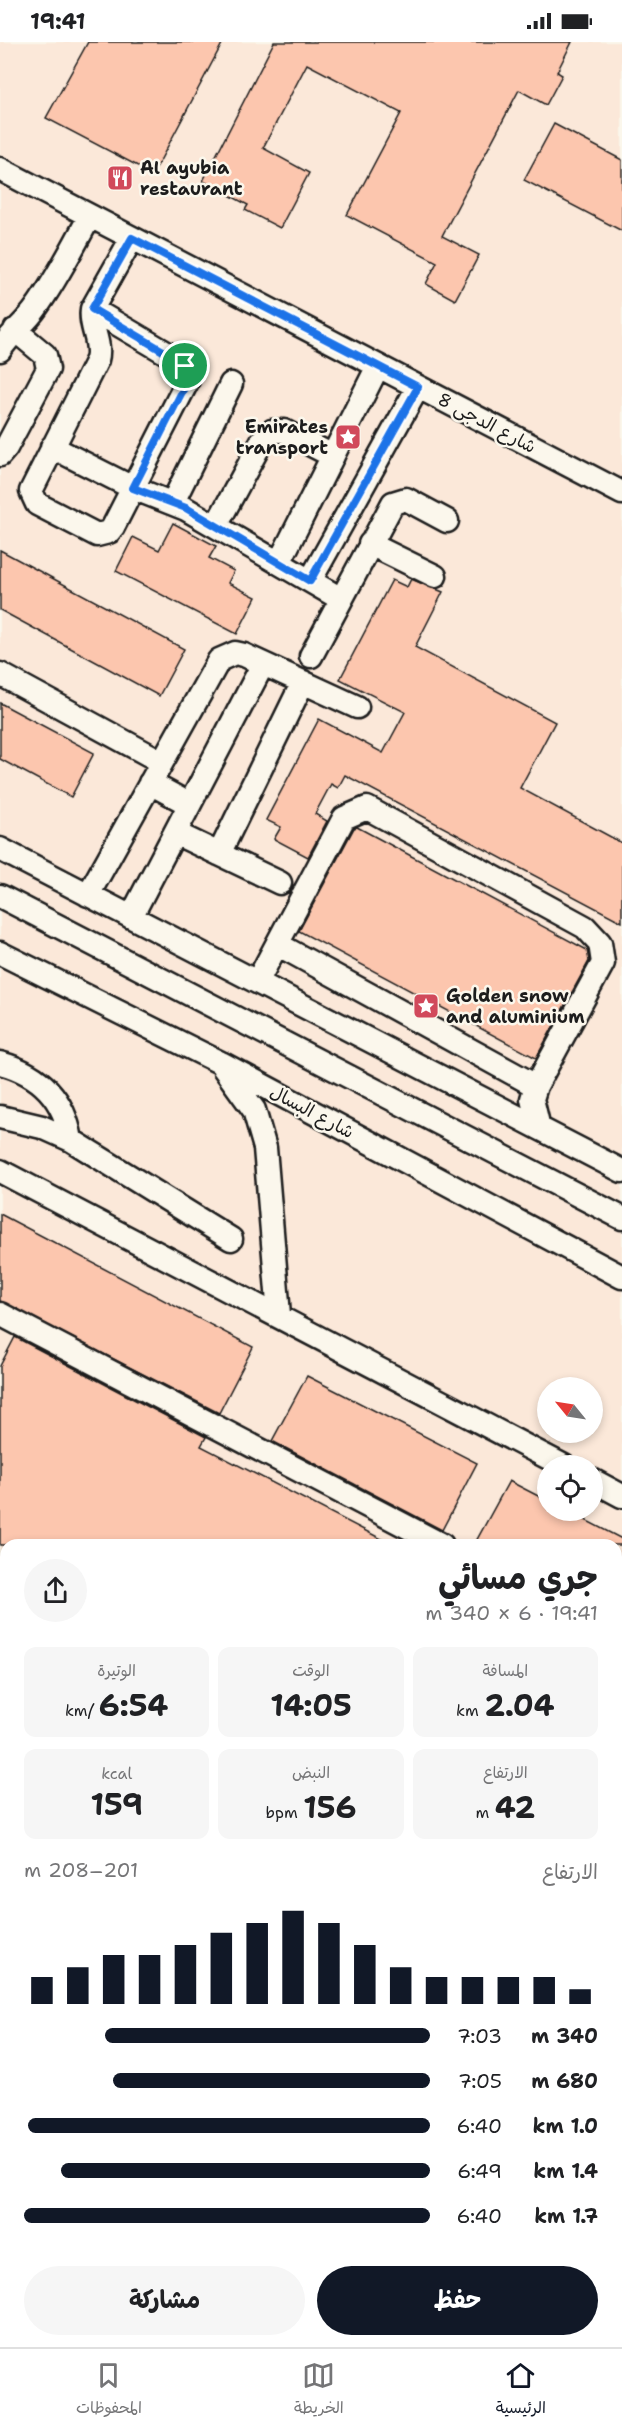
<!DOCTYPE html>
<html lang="ar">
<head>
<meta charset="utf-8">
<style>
  body { margin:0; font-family:"Shantell Sans","Playpen Sans Arabic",sans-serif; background:#f6f6f6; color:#202124; direction:rtl; height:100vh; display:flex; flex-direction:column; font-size:22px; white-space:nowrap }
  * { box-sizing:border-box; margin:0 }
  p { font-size:20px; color:#757577 }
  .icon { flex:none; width:33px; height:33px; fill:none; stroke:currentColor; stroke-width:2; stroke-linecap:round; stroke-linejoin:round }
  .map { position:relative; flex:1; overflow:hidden; direction:ltr }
  .details { position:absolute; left:0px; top:1497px; width:622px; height:808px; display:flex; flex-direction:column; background:#fff; border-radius:18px 18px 0 0; box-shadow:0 3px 9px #0003; direction:rtl }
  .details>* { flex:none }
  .needle { width:39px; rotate:300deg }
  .tools { position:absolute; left:537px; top:1335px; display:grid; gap:12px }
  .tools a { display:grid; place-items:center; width:66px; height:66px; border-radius:50%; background:#fff; box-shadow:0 3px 9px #0003; font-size:30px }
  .pin { position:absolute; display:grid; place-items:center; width:51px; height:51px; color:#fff; margin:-26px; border:3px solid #fff; border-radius:50%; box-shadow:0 2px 6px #0007 }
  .round { display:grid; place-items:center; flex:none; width:63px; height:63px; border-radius:32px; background:#f6f6f6 }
  .head { display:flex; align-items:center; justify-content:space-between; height:102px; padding:0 24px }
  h1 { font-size:33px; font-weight:700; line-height:45px }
  .figures { display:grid; grid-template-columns:repeat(3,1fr); gap:9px; height:102px; padding:6px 24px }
  .figures div { display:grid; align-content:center; border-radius:12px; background:#f6f6f6; text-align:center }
  .figures b { font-size:30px; font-weight:700 }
  .figures small { font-size:16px; font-weight:400 }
  .figures p { font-size:16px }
  .chart { height:168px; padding:12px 24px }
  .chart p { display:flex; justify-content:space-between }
  .chart svg { width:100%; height:108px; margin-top:6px; stroke:#111827; stroke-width:6 }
  .action { display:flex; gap:12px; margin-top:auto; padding:12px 24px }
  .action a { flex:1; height:69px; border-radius:36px; background:#111827; color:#fff; font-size:24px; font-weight:700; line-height:69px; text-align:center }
  .action a+a { background:#f6f6f6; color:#202124 }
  ul { padding:0 24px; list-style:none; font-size:20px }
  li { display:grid; grid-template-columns:96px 72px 1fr; align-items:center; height:45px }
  li i { height:15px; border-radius:8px; background:#111827 }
  .status { display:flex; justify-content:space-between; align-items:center; height:42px; padding:0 30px; background:#fff; direction:ltr }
  .status svg { height:16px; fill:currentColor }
  .tabs { display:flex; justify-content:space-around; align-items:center; height:84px; border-top:2px solid #e0e0e0; background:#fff; font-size:16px; color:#757577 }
  .tabs a { display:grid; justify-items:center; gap:3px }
  .tabs .selected { color:#111827 }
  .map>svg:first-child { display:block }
  .built { fill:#fbe8d9; fill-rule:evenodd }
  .building { fill:#fcc6ae; stroke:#1c1c1c; stroke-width:1.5 }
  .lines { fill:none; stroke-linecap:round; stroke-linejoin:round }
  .minor-casing { stroke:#1c1c1c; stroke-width:27 }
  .minor { stroke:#fbf7ec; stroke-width:22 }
  .route-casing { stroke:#fff; stroke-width:12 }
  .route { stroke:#1a73e8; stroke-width:8 }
  .labels { text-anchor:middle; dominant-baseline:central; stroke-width:5; stroke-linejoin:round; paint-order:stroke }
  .poi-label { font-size:18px; font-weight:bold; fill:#1c1c1c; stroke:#fbf7ec; text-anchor:start }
  .street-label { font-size:18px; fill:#1c1c1c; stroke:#fbf7ec }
</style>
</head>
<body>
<div class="status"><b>19:41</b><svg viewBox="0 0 49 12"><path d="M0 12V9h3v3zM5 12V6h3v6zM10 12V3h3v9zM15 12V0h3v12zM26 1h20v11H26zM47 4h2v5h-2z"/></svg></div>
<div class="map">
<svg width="622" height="2305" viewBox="0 0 622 2305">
  <rect width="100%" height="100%" fill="#fbf7ec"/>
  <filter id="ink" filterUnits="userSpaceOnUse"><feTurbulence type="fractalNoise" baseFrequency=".0167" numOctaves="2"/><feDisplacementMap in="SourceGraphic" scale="12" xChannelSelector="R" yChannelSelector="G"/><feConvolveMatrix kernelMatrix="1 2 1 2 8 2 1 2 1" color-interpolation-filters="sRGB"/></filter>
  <g filter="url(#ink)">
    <!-- built -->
    <path class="built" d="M0,0H622V2305H0ZM548,1346H592V1390H548ZM548,1424H592V1468H548ZM6,1503H616V2300H6Z"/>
    <!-- building -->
    <path class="building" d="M88,0H223L153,132L46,76Z
      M274,0H572L557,30L562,33L546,63L519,48L442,194L479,213L455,258L426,242L437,220L347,173L401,71L307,22L263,106L309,131L280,186L245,168L248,163L203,139Z
      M554,82L622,118V189L524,138Z
      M173,481L216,504L209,516L234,529L228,541L256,555L237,592L116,529L133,495L159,508Z
      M0,508L184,607L159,654L0,568Z
      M411,537L443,550L415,605L555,680L520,746L622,801V880L345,733L338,746L331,742L315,772L327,779L308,815L274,797L281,785L266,778L319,677L383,711L405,670L340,637L392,538L407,545Z
      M0,661L94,711L71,755L0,717Z
      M357,785L587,908L589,919L536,1016L299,889L354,786Z
      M0,1172L253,1305L219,1371L0,1259Z
      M15,1295L206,1395L201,1404L393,1503H0V1324Z
      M307,1334L477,1421L442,1488L272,1399Z
      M509,1439L548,1459V1468H566L622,1497V1503H474Z"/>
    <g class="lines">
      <defs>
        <path id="minor" d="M0,127L622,451
          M92,267L180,319L185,324L188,338L113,485L109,490L97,493L37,462L31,449L97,318C102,300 89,285 92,267Z
          M92,267L132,196
          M0,308C10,292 25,282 36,266C57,237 73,205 90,174
          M52,405L133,446L186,467L341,557
          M0,413L6,406L48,327L45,313L15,288
          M173,460L231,342
          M216,484L263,397L272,389H284L333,414
          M370,502L435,534
          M279,521L378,324
          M310,539L418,345
          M311,614L393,461L406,457L447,479
          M0,632L162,720
          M150,741L189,762
          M175,791L280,841
          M0,807L622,1129
          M219,812L303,640
          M88,853L219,618L235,611L244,613L357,665
          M0,854L622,1176
          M131,875L263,622
          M277,902L536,1044
          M0,911L221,1021L622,1235
          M257,940L344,776L367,766L585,885L600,901L603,921L536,1044L532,1057L539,1086
          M0,1021C41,1032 64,1056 71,1098
          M223,1025L254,1068L265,1106L279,1273
          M0,1075L42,1085L71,1098L231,1197
          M0,1129L564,1424
          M0,1272L442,1503
          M592,1438L622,1454
          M0,1543L6,1546
          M616,1594L622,1597
          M0,1834L6,1837
          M616,1868L622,1871
          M0,1934L6,1937
          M0,2052L6,2055
          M616,2158L622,2161
          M205,2300L216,2305
          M0,2302L7,2305
          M100,2305L103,2300
          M405,2305L407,2300
          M518,2305L521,2300"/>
      </defs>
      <!-- minor casing -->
      <use href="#minor" class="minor-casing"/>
      <!-- minor -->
      <use href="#minor" class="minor"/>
    </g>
  </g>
  <g class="lines" filter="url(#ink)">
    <defs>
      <path id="route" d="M132,196L418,345L310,539L186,466L133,446L188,338L185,324L180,319L92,267Z"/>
    </defs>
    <!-- route casing -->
    <use href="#route" class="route-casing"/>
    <!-- route -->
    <use href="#route" class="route"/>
  </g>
  <!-- icons -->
  <defs>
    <symbol id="restaurant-square" viewBox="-11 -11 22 22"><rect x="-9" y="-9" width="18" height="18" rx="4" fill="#d1495b" stroke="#fbf7ec"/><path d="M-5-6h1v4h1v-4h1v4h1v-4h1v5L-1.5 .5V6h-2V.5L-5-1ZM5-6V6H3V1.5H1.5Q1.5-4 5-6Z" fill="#fff"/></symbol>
    <symbol id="sight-square" viewBox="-11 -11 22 22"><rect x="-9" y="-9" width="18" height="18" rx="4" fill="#d1495b" stroke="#fbf7ec"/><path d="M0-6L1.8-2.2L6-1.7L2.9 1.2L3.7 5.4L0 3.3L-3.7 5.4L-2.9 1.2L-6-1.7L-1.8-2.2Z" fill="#fff"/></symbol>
  </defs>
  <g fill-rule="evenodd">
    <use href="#restaurant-square" x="105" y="121" width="30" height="30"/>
    <use href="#sight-square" x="333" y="380" width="30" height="30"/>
    <use href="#sight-square" x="411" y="949" width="30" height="30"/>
  </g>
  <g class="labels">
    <!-- poi labels -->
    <g class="poi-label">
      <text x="140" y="126">Al ayubia<tspan x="140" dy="21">restaurant</tspan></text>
      <text x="328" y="385" text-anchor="end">Emirates<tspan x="328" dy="21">transport</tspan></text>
      <text x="446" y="954">Golden snow<tspan x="446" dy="21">and aluminium</tspan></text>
    </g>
    <!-- street labels -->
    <g class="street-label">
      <text transform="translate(487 381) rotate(28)">شارع الدجى 8</text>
      <text transform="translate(312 1070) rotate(28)">شارع البسال</text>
    </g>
  </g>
</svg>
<div class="tools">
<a><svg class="needle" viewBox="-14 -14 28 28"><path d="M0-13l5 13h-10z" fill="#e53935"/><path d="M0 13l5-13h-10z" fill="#757577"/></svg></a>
<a><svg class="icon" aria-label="locate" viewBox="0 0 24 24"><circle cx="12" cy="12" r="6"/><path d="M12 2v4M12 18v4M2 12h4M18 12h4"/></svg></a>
</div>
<div class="pin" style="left:185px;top:324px;background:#1e9e55"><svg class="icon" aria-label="arrive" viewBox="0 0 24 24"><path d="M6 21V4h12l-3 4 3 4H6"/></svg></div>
<section class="details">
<div class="head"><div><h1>جري مسائي</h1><p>19:41 · 6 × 340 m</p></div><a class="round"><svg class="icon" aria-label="share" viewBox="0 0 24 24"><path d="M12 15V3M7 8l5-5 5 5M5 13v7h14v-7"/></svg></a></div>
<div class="figures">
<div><p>المسافة</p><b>2.04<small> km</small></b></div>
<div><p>الوقت</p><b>14:05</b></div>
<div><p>الوتيرة</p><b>6:54<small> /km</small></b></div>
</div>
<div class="figures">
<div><p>الارتفاع</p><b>42<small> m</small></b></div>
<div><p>النبض</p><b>156<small> bpm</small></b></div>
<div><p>kcal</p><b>159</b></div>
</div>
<div class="chart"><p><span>الارتفاع</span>201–208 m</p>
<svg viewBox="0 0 160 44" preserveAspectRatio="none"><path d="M5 44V33M15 44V29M25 44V24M35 44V24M45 44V20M55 44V15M65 44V11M75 44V6M85 44V11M95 44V20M105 44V29M115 44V33M125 44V33M135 44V33M145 44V33M155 44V38"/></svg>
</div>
<ul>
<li><b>340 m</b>7:03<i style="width:80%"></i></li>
<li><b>680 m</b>7:05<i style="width:78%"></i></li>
<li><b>1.0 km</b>6:40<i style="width:99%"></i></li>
<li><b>1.4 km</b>6:49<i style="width:91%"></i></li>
<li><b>1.7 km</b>6:40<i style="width:100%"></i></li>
</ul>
<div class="action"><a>حفظ</a><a>مشاركة</a></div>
</section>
</div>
<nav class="tabs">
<a class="selected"><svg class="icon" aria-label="home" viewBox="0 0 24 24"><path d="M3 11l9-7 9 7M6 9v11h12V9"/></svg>الرئيسية</a>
<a><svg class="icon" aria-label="map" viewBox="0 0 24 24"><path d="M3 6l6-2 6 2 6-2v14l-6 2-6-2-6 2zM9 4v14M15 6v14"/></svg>الخريطة</a>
<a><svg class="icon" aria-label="saved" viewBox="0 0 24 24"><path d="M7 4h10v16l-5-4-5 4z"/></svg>المحفوظات</a>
</nav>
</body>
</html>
